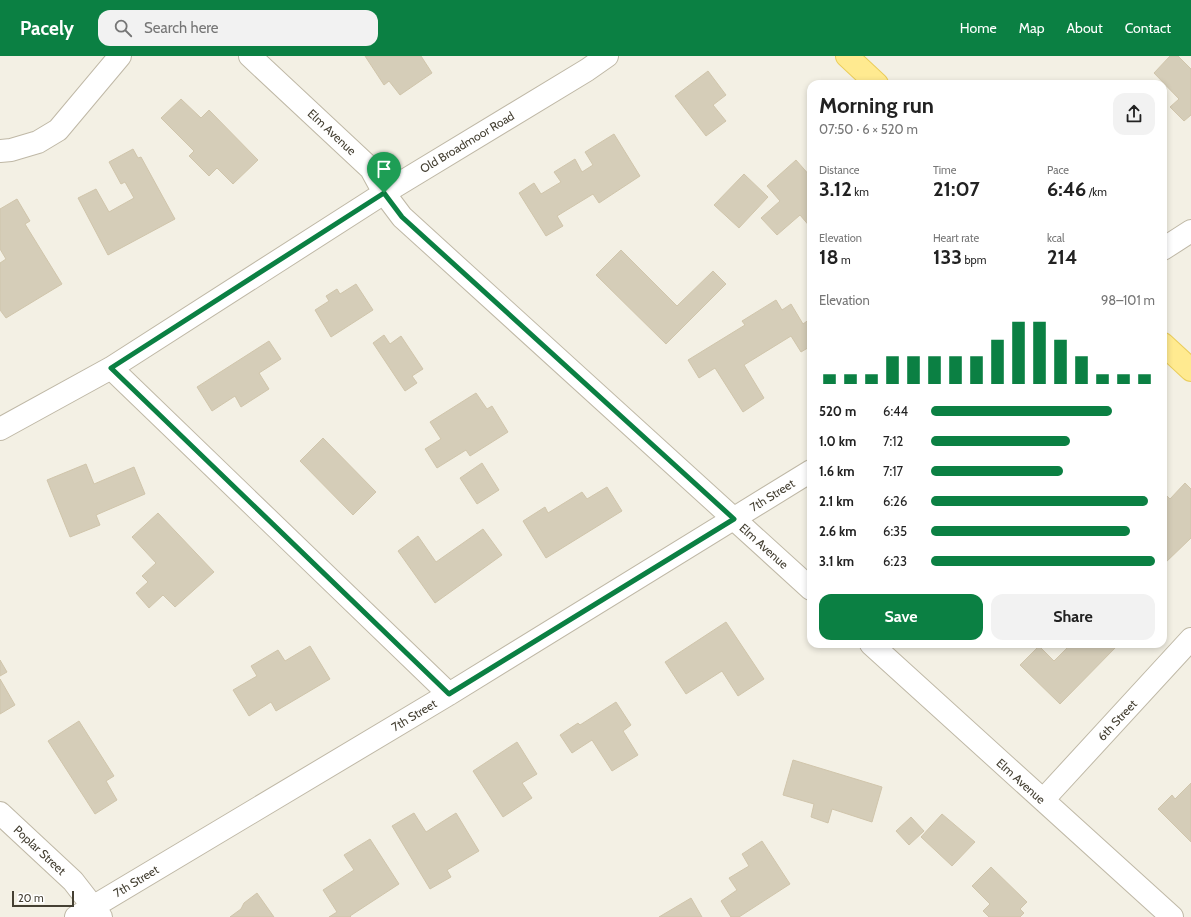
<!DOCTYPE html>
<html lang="en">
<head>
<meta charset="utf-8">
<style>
  body { margin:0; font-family:Cabin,sans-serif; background:#f2f2f2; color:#222; height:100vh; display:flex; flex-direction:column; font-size:15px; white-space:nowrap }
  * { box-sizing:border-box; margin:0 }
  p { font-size:13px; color:#767676 }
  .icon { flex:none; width:22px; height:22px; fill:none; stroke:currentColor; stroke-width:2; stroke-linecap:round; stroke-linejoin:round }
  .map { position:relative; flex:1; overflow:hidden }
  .drawer { position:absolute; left:807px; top:24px; width:360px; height:568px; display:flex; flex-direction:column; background:#fff; border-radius:12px; box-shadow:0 2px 6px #0003 }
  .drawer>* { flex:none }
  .scale { position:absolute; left:12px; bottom:10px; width:62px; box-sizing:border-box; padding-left:4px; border:2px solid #454033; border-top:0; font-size:11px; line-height:14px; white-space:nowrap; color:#454033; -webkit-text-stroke:3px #fff; paint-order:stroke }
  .pin { position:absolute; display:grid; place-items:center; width:34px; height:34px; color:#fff; margin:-41px -17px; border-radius:50% 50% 50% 0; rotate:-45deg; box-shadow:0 0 4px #0007 }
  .pin .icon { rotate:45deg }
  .round { display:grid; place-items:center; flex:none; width:42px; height:42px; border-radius:12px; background:#f2f2f2 }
  .head { display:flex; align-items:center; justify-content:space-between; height:68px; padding:0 12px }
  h1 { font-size:22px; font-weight:700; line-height:30px }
  .figures { display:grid; grid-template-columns:repeat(3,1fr); gap:6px; height:68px; padding:4px 12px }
  .figures div { display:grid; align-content:center }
  .figures b { font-size:20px; font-weight:700 }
  .figures small { font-size:11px; font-weight:400 }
  .figures p { font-size:11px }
  .chart { height:112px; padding:8px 12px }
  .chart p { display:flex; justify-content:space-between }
  .chart svg { width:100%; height:72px; margin-top:4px; stroke:#0b8043; stroke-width:6 }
  .cta { display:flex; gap:8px; margin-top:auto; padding:8px 12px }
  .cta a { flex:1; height:46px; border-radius:12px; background:#0b8043; color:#fff; font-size:16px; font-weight:700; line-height:46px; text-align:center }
  .cta a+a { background:#f2f2f2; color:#222 }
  ul { padding:0 12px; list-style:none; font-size:13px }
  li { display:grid; grid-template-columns:64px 48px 1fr; align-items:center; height:30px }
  li i { height:10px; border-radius:5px; background:#0b8043 }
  header { display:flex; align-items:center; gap:24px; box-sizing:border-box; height:56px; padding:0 20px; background:#0b8043; color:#fff }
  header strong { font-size:19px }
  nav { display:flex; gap:22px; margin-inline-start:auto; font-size:14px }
  .search { width:280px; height:36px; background:#f2f2f2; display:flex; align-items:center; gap:10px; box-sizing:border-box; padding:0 14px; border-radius:12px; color:#767676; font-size:15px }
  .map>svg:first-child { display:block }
  .building { fill:#d5cdb8; stroke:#d0c5ab }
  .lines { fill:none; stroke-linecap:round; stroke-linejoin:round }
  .minor-casing { stroke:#bfb8a6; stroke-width:24 }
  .major-casing { stroke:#eacd5b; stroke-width:24 }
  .minor { stroke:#fff; stroke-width:22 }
  .major { stroke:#ffea90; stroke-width:22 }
  .route-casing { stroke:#fff; stroke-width:8 }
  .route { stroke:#0b8043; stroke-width:5 }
  .labels { text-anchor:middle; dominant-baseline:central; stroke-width:3; stroke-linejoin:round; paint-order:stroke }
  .street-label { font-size:12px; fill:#454033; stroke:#fff }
</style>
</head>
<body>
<header>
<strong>Pacely</strong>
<div class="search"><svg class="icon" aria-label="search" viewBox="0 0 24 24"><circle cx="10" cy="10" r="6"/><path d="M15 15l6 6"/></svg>Search here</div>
<nav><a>Home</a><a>Map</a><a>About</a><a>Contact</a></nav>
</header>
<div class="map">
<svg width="1191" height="861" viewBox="0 0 1191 861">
  <rect width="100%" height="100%" fill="#f3f0e4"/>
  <!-- building -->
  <path class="building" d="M365,0H421L432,17L400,39L389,25L384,29Z
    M1170,0H1178L1191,13V59L1184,65L1170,51L1179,43L1154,17Z
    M708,15L726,39L713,49L726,65L706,80L675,40Z
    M181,43L201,62L209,54L258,104L233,128L217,112L209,120L189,100L194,95L161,62Z
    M614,78L640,120L599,147L593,138L557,160L563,170L546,180L519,137L534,127L541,138L561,126L554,116L575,103L582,116L593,109L585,96Z
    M133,93L138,102L141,101L175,163L108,199L78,142L96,133L109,156L134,142L125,126L121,128L109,106Z
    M796,104L811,121V172L800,159L777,179L761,162L780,145L767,130Z
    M744,118L768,141L739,172L714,149Z
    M17,143L30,165L25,168L62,228L6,262L0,254V207L6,203L0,193V153Z
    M621,194L677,250L713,215L726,228L666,288L596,219Z
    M356,228L373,254L331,281L315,254L329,245L326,240L337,233L340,238Z
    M776,244L782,254L791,248L803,268L810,263L811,290L801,296L791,280L744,309L764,342L743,356L715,312L699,322L688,304L745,269L742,265Z
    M384,279L390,288L401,280L423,313L412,320L417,327L405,335L373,287Z
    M269,285L281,303L259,317L269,333L241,351L235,340L212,355L197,331Z
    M476,337L487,353L492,350L508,376L470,400L466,394L437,412L425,393L441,383L430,366Z
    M323,382L376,436L353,459L300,405Z
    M482,407L499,434L477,448L460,422Z
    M86,408L94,428L134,411L145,438L96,459L100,469L70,481L47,424Z
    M1185,427L1191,433V482L1164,508L1163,438L1164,437L1170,443Z
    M607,431L622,455L546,502L523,465L545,451L548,457L582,436L587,443Z
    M158,457L214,516L175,551L163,539L149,552L136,537L148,526L142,520L156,507L132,481Z
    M483,473L502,499L435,547L398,495L418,480L436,506Z
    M726,566L764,623L738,640L722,615L686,638L665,606Z
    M1067,588H1113L1116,591L1060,648L1020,609L1039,590L1054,605L1069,590Z
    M310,590L330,623L276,655L271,646L249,660L233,634L257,620L251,610L278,594L285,605Z
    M0,604L7,616L0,620Z
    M0,623L15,649L0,658Z
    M616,646L631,669L623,675L638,699L612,715L592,684L572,697L560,679L578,667L580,669Z
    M79,665L114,720L106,725L117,744L95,758L48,685Z
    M517,686L537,718L522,727L532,742L503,761L473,715Z
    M793,704L882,731L872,766L832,753L828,767L811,761L814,748L783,739Z
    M1191,727V786L1158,753L1172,739L1175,743Z
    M414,757L426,776L456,757L479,795L447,814L451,821L430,833L392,770Z
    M942,758L975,786L952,810L921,781Z
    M911,761L924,775L909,789L896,775Z
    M370,783L399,828L350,860L351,861H329L337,856L323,834L354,814L344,799Z
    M762,785L790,828L739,861H731L721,845L737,834L729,822L749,810L742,798Z
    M991,811L1027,846L1020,853L1024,857L1020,861H989L983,855L990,848L972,830Z
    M257,837L274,861H230L241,853L244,847Z
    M691,842L702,861H659Z"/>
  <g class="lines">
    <defs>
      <path id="minor" d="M250,0L371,113L384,137L402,161L811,533
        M0,95L11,94L38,86L58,74L120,0
        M1163,193L1191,175
        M111,312L449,638
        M0,373L111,312L384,137L587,14L607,0
        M871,588L1172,861
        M1043,744L1191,583
        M0,757L73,825L101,861
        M76,861L449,638L811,415"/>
      <path id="major" d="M847,0L877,28
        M1163,288L1191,314"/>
    </defs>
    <!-- minor casing -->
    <use href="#minor" class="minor-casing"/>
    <!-- major casing -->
    <use href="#major" class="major-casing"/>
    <!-- minor -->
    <use href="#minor" class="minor"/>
    <!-- major -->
    <use href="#major" class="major"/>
  </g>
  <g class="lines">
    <defs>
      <path id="route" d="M384,137L402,161L734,463L449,638L111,312Z"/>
    </defs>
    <!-- route casing -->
    <use href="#route" class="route-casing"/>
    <!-- route -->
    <use href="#route" class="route"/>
  </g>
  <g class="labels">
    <!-- street labels -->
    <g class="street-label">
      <text transform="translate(332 76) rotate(43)">Elm Avenue</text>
      <text transform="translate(467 86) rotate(-31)">Old Broadmoor Road</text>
      <text transform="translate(772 439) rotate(-32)">7th Street</text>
      <text transform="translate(764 490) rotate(42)">Elm Avenue</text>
      <text transform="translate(414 659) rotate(-31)">7th Street</text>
      <text transform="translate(1117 664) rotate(-47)">6th Street</text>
      <text transform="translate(1021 725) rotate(42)">Elm Avenue</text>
      <text transform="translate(40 794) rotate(43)">Poplar Street</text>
      <text transform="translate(136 825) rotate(-31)">7th Street</text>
    </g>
  </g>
</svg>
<div class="scale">20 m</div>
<div class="pin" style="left:384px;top:137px;background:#1e9e55"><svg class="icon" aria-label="arrive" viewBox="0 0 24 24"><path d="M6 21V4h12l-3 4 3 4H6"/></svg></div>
<section class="drawer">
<div class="head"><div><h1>Morning run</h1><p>07:50 · 6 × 520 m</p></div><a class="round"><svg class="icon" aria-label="share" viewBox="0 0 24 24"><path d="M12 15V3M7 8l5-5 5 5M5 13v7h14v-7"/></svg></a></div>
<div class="figures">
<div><p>Distance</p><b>3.12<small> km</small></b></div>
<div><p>Time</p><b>21:07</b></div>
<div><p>Pace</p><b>6:46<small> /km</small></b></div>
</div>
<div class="figures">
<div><p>Elevation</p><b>18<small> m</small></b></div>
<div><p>Heart rate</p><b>133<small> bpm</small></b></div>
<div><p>kcal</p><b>214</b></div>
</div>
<div class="chart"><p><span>Elevation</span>98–101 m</p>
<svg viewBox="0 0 160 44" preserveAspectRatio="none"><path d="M5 44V38M15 44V38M25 44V38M35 44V27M45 44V27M55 44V27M65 44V27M75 44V27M85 44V17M95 44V6M105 44V6M115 44V17M125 44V27M135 44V38M145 44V38M155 44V38"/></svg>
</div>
<ul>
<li><b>520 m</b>6:44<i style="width:81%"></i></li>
<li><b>1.0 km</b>7:12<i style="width:62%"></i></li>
<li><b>1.6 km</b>7:17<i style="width:59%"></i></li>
<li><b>2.1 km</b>6:26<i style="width:97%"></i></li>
<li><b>2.6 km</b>6:35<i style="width:89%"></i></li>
<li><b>3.1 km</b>6:23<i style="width:100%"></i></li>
</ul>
<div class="cta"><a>Save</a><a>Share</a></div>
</section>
</div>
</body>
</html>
